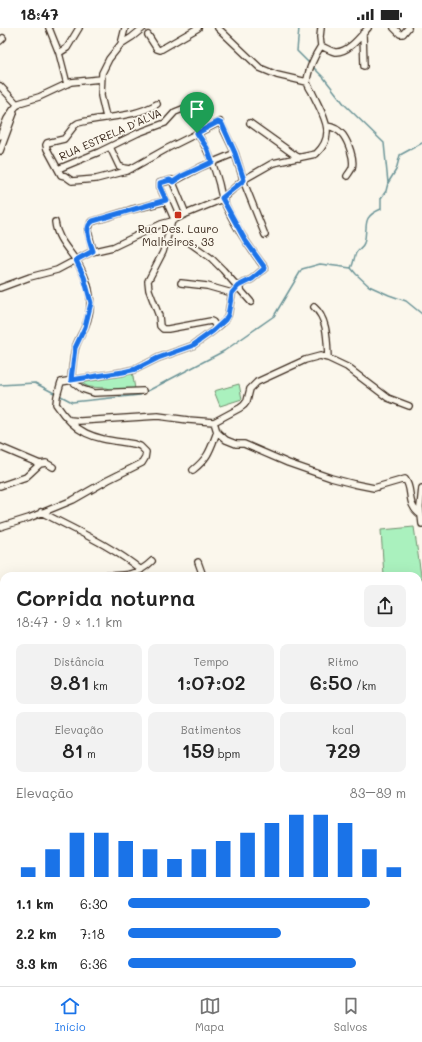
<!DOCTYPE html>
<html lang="pt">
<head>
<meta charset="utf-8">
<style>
  body { margin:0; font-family:Mali,sans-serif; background:#f2f2f2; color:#222; height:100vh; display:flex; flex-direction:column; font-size:15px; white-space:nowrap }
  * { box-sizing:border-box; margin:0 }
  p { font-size:13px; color:#767676 }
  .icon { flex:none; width:22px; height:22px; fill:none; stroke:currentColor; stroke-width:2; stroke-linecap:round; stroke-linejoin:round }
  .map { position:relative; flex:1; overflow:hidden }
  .details { position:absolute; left:0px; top:544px; width:422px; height:414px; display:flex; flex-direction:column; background:#fff; border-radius:12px 12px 0 0; box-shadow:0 4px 16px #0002 }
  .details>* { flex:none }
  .pin { position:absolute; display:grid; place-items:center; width:34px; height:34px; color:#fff; margin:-41px -17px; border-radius:50% 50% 50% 0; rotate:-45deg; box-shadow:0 0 4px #0007 }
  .pin .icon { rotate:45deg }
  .round { display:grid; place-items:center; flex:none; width:42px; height:42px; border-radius:8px; background:#f2f2f2 }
  .headline { display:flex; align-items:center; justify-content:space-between; height:68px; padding:0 16px }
  h1 { font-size:22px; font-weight:600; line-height:30px }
  .metrics { display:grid; grid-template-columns:repeat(3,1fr); gap:6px; height:68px; padding:4px 16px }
  .metrics div { display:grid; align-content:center; border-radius:8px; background:#f2f2f2; text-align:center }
  .metrics b { font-size:20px; font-weight:600 }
  .metrics small { font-size:11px; font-weight:400 }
  .metrics p { font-size:11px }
  .chart { height:112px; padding:8px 16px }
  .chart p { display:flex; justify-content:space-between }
  .chart svg { width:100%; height:72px; margin-top:4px; stroke:#1a73e8; stroke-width:6 }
  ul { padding:0 16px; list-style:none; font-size:13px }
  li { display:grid; grid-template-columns:64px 48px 1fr; align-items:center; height:30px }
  li i { height:10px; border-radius:5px; background:#1a73e8 }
  .status { display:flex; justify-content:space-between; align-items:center; height:28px; padding:0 20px; background:#fff; direction:ltr }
  .status svg { height:11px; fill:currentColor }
  .dock { display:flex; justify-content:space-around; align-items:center; height:56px; border-top:1px solid #e0e0e0; background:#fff; font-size:11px; color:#767676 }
  .dock a { display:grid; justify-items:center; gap:2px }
  .dock .selected { color:#1a73e8 }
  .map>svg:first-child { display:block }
  .green { fill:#aaf1be; stroke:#728e6e }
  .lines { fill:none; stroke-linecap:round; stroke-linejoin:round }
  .stream { stroke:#6c9598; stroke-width:1.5 }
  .minor-casing { stroke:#3b2a1e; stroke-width:8 }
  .major-casing { stroke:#3b2a1e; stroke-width:10 }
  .minor { stroke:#fbf7ec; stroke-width:5.5 }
  .major { stroke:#fadf96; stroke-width:7 }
  .route-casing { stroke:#fff; stroke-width:8 }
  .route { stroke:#1a73e8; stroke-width:5 }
  .poi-dot { fill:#c8321e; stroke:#fbf7ec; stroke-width:1.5 }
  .labels { text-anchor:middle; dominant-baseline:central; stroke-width:3.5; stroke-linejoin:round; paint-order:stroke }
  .street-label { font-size:11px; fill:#3b2a1e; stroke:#fbf7ec }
  .poi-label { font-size:11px; fill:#3b2a1e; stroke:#fbf7ec }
</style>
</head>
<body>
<div class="status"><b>18:47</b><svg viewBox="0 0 49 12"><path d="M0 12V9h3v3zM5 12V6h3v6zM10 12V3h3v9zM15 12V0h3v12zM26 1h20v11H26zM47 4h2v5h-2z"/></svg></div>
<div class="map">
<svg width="422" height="958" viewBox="0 0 422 958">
  <rect width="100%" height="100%" fill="#fbf7ec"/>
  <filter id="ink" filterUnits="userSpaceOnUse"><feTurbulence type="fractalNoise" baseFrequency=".025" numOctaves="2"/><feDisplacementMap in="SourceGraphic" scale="8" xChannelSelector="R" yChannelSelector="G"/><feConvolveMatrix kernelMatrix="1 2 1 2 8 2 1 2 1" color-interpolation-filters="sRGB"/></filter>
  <g filter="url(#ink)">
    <!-- green -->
    <path class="green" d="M132,343L135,361L113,363L106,360L89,359L77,353Z
      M239,356L242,371L220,378L214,363Z
      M414,499L422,554V574L419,575L418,548H384L381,502Z"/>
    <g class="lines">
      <!-- stream -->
      <path class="stream" d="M299,0L297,23L309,35
        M312,38L324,50L345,77L384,115L388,155
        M422,115L400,127L396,142L388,155L386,163L381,170V181C360,190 369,197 364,215C363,219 358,221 356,225C354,229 354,235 351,240L356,246L369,258L389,267L406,273L422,286
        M0,357L35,355L56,366
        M59,367L72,374L140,367L224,323L274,288L302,241L320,236L351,240
        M418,816L422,821"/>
      <defs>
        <path id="minor" d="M49,0L59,25L67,56
          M218,0L260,40L277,47L307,54
          M394,0L400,6H403L408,0
          M363,5L364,38
          M148,7L157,21L160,22L198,0
          M0,13L3,10
          M121,16L132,9L143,0
          M321,18C326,20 330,23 335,24C348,25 360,9 368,0
          M321,18L320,9L321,0
          M59,25L67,20L79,0
          M0,58L18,77
          M157,76C133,90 105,88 78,95L75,97L64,111L47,115L46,117L47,121L61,147L65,148L72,153L96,151L127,143L168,120L220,94L235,125L245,157L265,207
          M106,89L101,68L102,45L109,31L121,16L125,0
          M250,95L299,130
          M327,98C334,99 339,102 343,107C348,114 355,131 352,140C351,143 348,146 347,148
          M0,108L7,91L13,82L19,75L39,69L71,54L101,51
          M110,119L119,138L124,140L131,141
          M0,123L14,85L13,82
          M58,141L99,124L138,105L165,95L175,84L190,78
          M173,154L201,139L235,125
          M174,191L160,159V155L172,152L186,186
          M172,193L163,224L148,253L149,262L159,288L160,298L163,301H168L211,293L213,294L217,300
          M55,194C57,213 72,224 80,239C91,259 94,277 85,299C82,306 77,313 75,321C73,331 72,342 71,352L82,361L94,365L143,363
          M190,215L211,230L223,242L251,274
          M93,223L88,203L91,194L130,182L166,173
          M181,255L207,258L232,265
          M0,260L30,249L57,242L91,224L113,219L161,196L172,193L186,186L213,175L222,171L243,152L273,135L316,126C338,106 322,86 312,64C310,61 307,56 307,53C308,42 315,27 321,18
          M314,279C328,291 327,312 328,330
          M70,392L80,393L158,388L188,392L214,394L217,404L226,412L236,416H244L288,435L331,450L354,456L374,460L405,451C414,462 405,476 421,487
          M214,394L240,380L244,377L247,373L250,361L257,354L305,332L320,328L328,330L347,339L388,370L409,378
          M0,419L40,436
          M193,442C209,429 210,422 217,404
          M0,458L26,449L40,436L46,435L53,439
          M422,460L420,479L422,496
          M41,484C75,502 112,518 141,542
          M0,499L29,490L73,472L108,452L142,435L145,430L146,424L140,418L134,416C97,410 79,411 56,376L57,368L61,354L123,344L136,341L158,330L192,318L213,303L225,293L228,287L232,265L238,258L252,251L265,240C249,219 233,196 223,171C221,167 220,161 219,156C214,138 208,120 197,105
          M198,534L203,548
          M93,548C118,547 134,551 152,533
          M418,605L422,601
          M418,644L422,654
          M0,662L4,665
          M418,683L422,681
          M0,691L4,692
          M0,724H4
          M418,727L422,732
          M0,763L4,762
          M0,770L4,772
          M0,779L4,781
          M418,785L422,790
          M0,834L4,835
          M0,844L4,845
          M0,856L4,855
          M418,873L422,883
          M0,884L4,885
          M418,911H422
          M0,931L4,932
          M56,954L62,958
          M108,954L109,958
          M415,954L416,958
          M22,958L25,954
          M84,958L88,954
          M141,958L144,954
          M190,958L193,954
          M314,958L341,954"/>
        <path id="major" d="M418,669L422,666
          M256,958L260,954"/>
      </defs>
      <!-- minor casing -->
      <use href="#minor" class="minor-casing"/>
      <!-- major casing -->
      <use href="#major" class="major-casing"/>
      <!-- minor -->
      <use href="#minor" class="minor"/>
      <!-- major -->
      <use href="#major" class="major"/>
    </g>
  </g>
  <g class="lines" filter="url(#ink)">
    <defs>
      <path id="route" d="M218,94L222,96L235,125L244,152L222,170L245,212L265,240L252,251L238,258L232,265L228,287L225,292L213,303L192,318L158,330L136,341L123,344L71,352L75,320L85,299L91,275L84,249L76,232L93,223C90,214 83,199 93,193L166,172L160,159V155L170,152L173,154L182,148L212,134L207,120L197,105Z"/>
    </defs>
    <!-- route casing -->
    <use href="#route" class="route-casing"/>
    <!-- route -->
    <use href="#route" class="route"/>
  </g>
  <!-- markers -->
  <rect class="poi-dot" x="174" y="183" width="8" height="8" rx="2"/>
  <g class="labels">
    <!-- street labels -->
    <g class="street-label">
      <text transform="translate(110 106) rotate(-24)">RUA ESTRELA D'ALVA</text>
    </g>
    <!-- poi labels -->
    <g class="poi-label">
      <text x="178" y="200">Rua Des. Lauro<tspan x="178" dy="13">Malheiros, 33</tspan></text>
    </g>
  </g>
</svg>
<div class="pin" style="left:197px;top:105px;background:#1e9e55"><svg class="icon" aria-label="arrive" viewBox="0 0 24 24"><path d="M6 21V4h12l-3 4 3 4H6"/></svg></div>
<section class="details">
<div class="headline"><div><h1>Corrida noturna</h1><p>18:47 · 9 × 1.1 km</p></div><a class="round"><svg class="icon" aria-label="share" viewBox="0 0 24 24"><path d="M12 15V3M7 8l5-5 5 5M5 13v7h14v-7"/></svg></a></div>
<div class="metrics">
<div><p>Distância</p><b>9.81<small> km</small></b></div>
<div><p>Tempo</p><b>1:07:02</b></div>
<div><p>Ritmo</p><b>6:50<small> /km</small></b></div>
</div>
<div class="metrics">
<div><p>Elevação</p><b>81<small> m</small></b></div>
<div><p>Batimentos</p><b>159<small> bpm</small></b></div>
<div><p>kcal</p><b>729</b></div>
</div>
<div class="chart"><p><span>Elevação</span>83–89 m</p>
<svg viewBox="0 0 160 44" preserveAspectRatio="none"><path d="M5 44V38M15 44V27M25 44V17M35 44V17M45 44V22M55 44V27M65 44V33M75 44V27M85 44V22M95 44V17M105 44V11M115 44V6M125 44V6M135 44V11M145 44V27M155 44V38"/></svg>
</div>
<ul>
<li><b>1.1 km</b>6:30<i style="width:87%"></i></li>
<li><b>2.2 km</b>7:18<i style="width:55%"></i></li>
<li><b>3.3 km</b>6:36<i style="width:82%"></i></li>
</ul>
</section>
</div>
<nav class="dock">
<a class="selected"><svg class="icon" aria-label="home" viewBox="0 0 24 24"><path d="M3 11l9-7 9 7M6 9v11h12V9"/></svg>Início</a>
<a><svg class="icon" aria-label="map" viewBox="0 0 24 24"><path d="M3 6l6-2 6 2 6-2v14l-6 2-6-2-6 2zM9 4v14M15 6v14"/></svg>Mapa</a>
<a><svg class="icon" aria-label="saved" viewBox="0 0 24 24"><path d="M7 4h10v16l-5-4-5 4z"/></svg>Salvos</a>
</nav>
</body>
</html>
